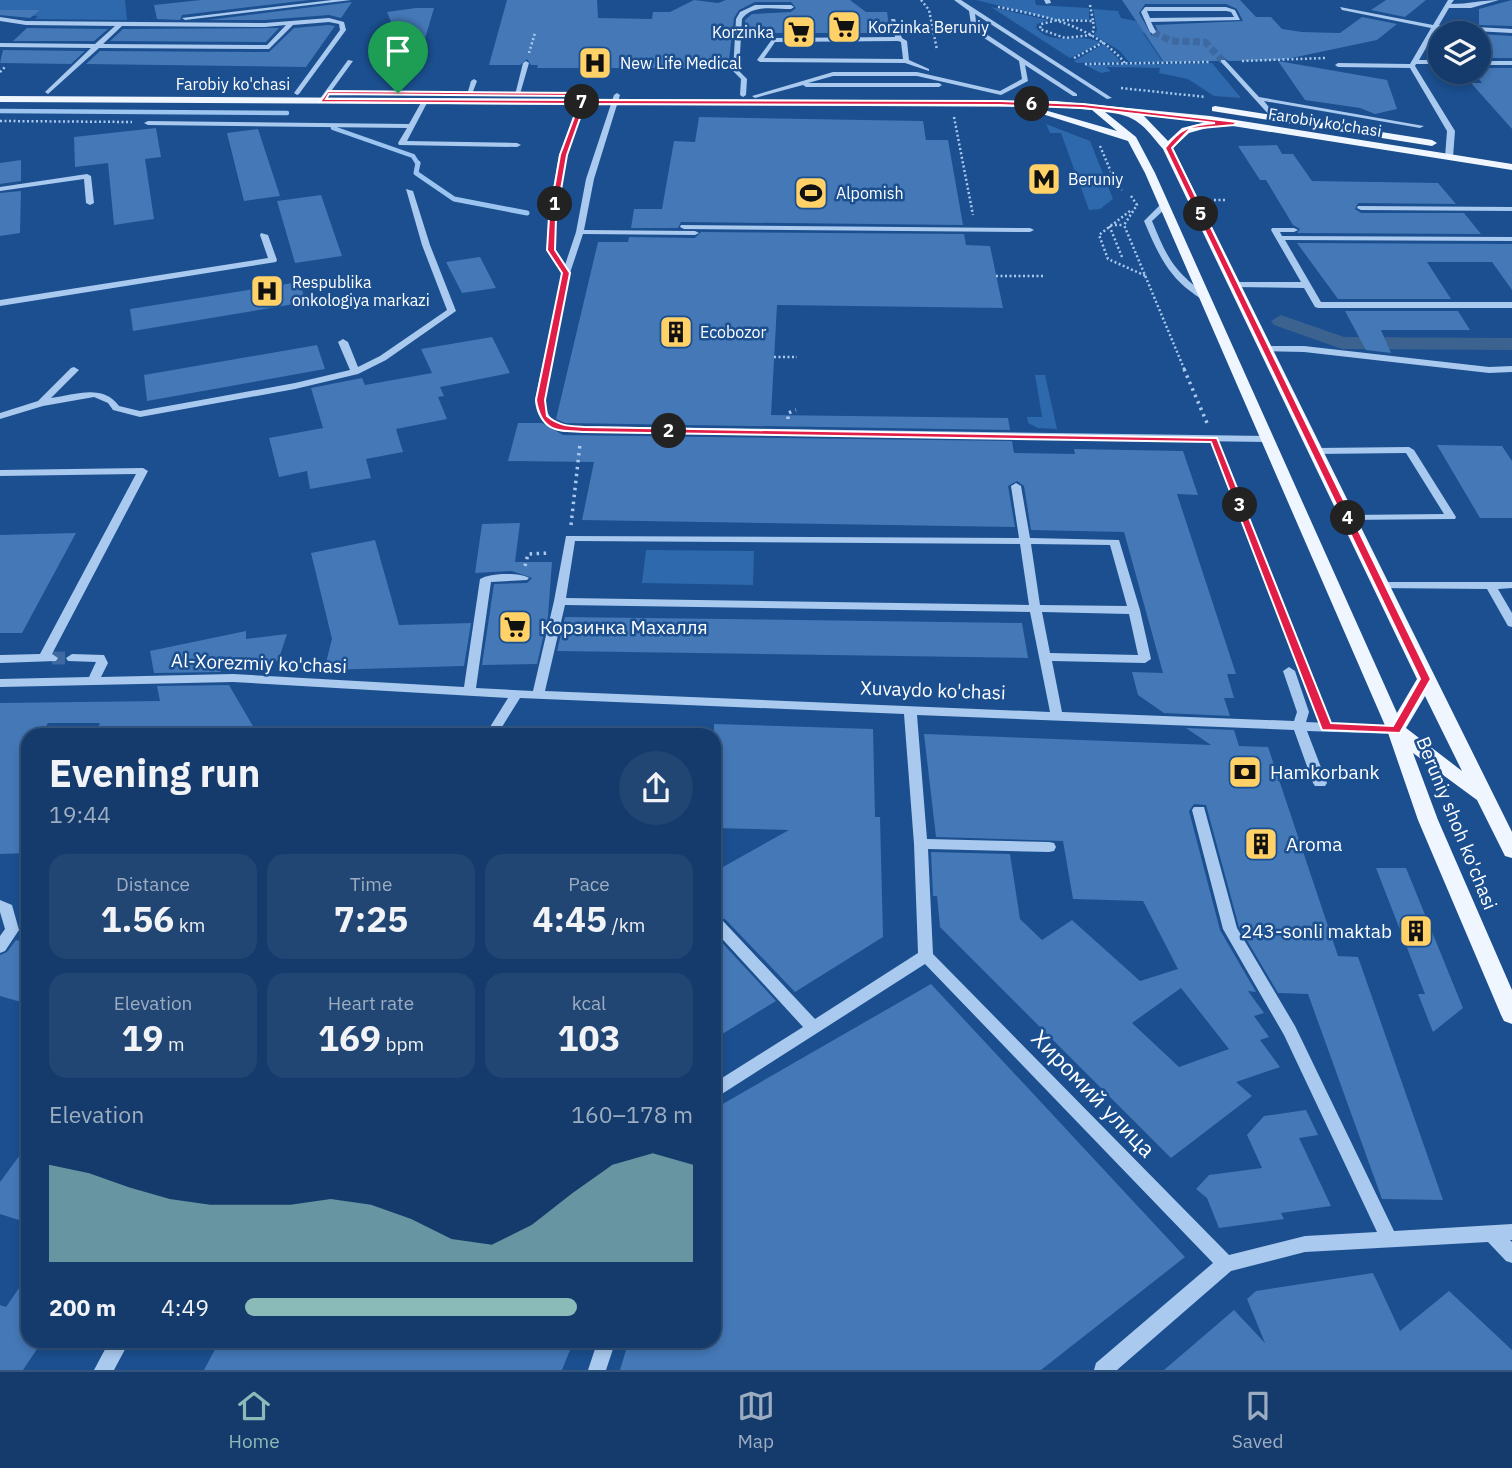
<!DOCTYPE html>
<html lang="en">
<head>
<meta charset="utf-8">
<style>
  body { margin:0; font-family:"IBM Plex Sans",sans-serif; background:#214673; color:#f1f3f6; height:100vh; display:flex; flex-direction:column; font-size:26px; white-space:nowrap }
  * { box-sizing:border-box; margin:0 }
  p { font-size:23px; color:#9dadc1 }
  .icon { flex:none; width:38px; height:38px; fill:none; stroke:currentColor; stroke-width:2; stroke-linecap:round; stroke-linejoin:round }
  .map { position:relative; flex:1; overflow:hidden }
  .details { position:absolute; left:21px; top:728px; width:700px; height:620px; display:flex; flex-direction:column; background:#143b6b; border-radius:21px; box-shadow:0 4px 10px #0003,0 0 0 2px #33557e }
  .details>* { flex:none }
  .controls { position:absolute; left:1428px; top:21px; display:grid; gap:14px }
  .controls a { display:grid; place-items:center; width:63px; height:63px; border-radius:50%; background:#143b6b; box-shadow:0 4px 10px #0003,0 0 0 2px #33557e; font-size:35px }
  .pin { position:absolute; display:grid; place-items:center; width:60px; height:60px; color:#fff; margin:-72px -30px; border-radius:50% 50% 50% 0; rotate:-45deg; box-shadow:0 0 7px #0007 }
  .pin .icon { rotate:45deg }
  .km { position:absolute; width:35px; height:35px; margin:-18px; border-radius:50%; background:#222; color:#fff; font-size:19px; line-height:35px; text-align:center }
  .round { display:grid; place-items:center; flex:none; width:74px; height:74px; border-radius:37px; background:#214673 }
  .summary { display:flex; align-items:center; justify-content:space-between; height:119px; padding:0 28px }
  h1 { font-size:38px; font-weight:700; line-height:52px }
  .stats { display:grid; grid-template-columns:repeat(3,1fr); gap:10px; height:119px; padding:7px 28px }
  .stats div { display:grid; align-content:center; border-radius:18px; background:#214673; text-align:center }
  .stats b { font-size:35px; font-weight:700 }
  .stats small { font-size:19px; font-weight:400 }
  .stats p { font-size:19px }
  .chart { height:196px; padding:14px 28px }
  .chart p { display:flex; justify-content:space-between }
  .chart svg { width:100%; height:126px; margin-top:7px; fill:#8bbbb9; opacity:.7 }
  ul { padding:0 28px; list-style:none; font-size:23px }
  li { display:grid; grid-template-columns:112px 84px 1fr; align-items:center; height:52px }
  li i { height:18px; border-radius:9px; background:#8bbbb9 }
  .menu { display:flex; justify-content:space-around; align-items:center; height:98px; border-top:2px solid #33557e; background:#143b6b; font-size:19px; color:#9dadc1 }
  .menu a { display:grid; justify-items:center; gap:4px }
  .menu .current { color:#8bbbb9 }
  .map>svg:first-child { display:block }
  .green { fill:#2e69ad }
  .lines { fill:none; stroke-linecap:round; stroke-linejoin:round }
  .stream-far1 { stroke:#9cc4f0; stroke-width:4.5 }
  .stream { stroke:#9cc4f0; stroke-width:5 }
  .canal { fill:#3c6290; fill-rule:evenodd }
  .building { fill:#4478b7; fill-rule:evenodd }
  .minor-tunnel-far1 { stroke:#3d69a0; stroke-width:7; stroke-dasharray:7 3.5; stroke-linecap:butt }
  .minor-tunnel { stroke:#3d69a0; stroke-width:13; stroke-dasharray:13 7; stroke-linecap:butt }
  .path-far2 { stroke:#a9c9ee; stroke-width:2.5; stroke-dasharray:2 2.5; stroke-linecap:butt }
  .path-far1 { stroke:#a9c9ee; stroke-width:3.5; stroke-dasharray:2.5 4.5; stroke-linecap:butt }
  .path { stroke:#a9c9ee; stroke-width:4.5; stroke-dasharray:3.5 5; stroke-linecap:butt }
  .minor { fill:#a9c9ee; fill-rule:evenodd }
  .major { fill:#f0f6ff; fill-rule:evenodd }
  .route { fill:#e11d48; stroke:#fff; stroke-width:2; fill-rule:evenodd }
  .labels { text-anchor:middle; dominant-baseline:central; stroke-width:5; stroke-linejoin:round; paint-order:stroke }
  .far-poi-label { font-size:16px; fill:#fff; stroke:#1b4f8f; text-anchor:start }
  .far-street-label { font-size:16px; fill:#fff; stroke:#1b4f8f }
  .poi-label { font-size:19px; fill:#fff; stroke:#1b4f8f; text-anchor:start }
  .street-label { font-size:19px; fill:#fff; stroke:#1b4f8f }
  .near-street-label { font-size:23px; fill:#fff; stroke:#1b4f8f }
</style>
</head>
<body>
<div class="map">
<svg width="1512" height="1370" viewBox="0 0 1512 1370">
  <rect width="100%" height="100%" fill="#1b4f8f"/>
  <!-- green -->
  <path class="green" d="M0,0H125L127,20L35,19L38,16L0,15Z
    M976,0H1035L1036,5L1089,8V20L1052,19Z
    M991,7L1048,20L1037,24L1036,28C1054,48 1081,31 1101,43L1070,58Z
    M1093,9L1118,11L1121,18L1136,21L1148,32L1143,33L1163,62H1129L1120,51L1094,35L1097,30Z
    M1104,44L1121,62L1077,63L1074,61Z
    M1212,63L1241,98L1214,96L1188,79L1159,73L1160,68L1106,67L1111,71L1101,73L1085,65Z
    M1046,124L1090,141L1113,199L1100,209L1089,210L1061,133H1050Z
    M1035,375H1045L1057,429L1038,428L1028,423L1027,417H1042Z
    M646,550L754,551L753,585L642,583Z"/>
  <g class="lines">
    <!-- stream-far1 -->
    <path class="stream-far1" d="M0,111L287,113
      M333,128L413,156L418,164"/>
    <!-- stream -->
    <path class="stream" d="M418,163L416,173L454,199L527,213"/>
    <!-- canal -->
    <path class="canal" d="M1281,315L1344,337L1512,338V350L1342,349L1274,325L1271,321Z"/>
  </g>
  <!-- building -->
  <path class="building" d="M201,0H310L182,15L180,20L157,19L154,5Z
    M507,0H597L598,18L652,19L653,12H670L694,0L718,3L726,0H850L866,12H887L890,33H744L745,20L752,14L791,12L796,8L791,2H755L739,10L734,18L728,68H537L538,65H531L527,59L520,65H489Z
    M1122,0H1240L1256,17H1271L1282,29L1302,32L1340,33L1362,17L1397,24L1377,40L1282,60L1229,61L1221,57L1218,61L1164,62ZM1145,4H1226L1237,9L1243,21L1155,25L1159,33L1152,36L1139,13Z
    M1386,0H1426L1405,17L1371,10Z
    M1512,0V26L1479,25V9Z
    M352,2L341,18L329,15L265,20H208Z
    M416,8H434L417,66L374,64L381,54L370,41L393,27L387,12Z
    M0,10H40L30,18L0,15Z
    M329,25L335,26L306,67L86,64L100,51L269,52L294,28Z
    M27,28L108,29L94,41H13Z
    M279,28L266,42L110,41L123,29Z
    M1479,34L1512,36V58H1479Z
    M3,50L85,51L71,64L0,63Z
    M1278,61L1387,80L1397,109L1375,114L1360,108L1305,100Z
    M1479,68H1512V129L1471,83H1482L1479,79Z
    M699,117L923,121L926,140H948L963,225L681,222L678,228H631L634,209H662L674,141L695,142Z
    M156,128L161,157L145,159L154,219L114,225L108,163L75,167L74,137Z
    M258,129L280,196L244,201L227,133Z
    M1277,145L1282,154H1293L1312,181L1438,183L1456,204L1358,203L1355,209L1361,213H1464L1481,234L1297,233L1300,229L1293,225L1266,180H1260L1238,146Z
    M21,160V181L0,184V163Z
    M21,191L20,233L0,236V193Z
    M321,195L342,256L295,263L277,201Z
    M701,232L964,234L966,245L990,246L1003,308L777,305L771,415L1008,418L1010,430L565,423L556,419L598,242H628L629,237L695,238Z
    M1297,243L1512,244V290L1492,262H1427L1451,299H1338Z
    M480,257L496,288L462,293L446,262Z
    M299,282L306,302L133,331L130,309Z
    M1345,311H1458L1470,330H1381L1391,353L1366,350Z
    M492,337L510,373L440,387L444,396L438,397L447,419L396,429L403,452L366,459L371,478L310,489L307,471L279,477L269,438L323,428L311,388L362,378L365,385L432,373L421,349Z
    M317,345L325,369L147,401L144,375Z
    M518,423H542L563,435L1012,441L1014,453L1075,454L1074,449L1183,451L1198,495L1177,494L1236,674H1227L1234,698H1224L1230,716L1164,713L1138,695L1132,672L1163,673L1124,532L1031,530L1024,486L1017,481L1008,486L1015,527L582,520L594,462L508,461Z
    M1437,445L1502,446L1512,461V518H1480Z
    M520,523L515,562H552L548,616L537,664L482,665L494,584L527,583L532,578L512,571L475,573L482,524Z
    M76,533L22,633H0V535Z
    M375,540L399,625L471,623L464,666L324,670L332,639L311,553Z
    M565,617L1022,623L1028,658L557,651Z
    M246,631V639L287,634L278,661L216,662L221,672L154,673L150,651Z
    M229,685L258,735L95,734L100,723H48L41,735H28V853L0,854V703L160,701L157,686Z
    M714,724L873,729L875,817H880L883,937L795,992L725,919L714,918V872L789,830L714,828Z
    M1186,728L1234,730L1239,746L1268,747L1338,956L1358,957L1443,1200L1382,1199L1308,994L1278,993L1239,927L1206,805L1194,804L1189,811L1220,930L1256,992L1248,991L1264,1013L1254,1016L1269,1037L1260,1040L1280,1067L1236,1082L1252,1096L1171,1158L940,927L937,896H933L931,852L1010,854L1020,919L1042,940L1072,920L1140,981L1178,969L1143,901L1073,899L1063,841L936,837L924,734L1211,745ZM1181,988L1229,1049L1179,1067L1132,1023Z
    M1376,868H1406L1463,1008L1433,1032L1418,994H1425Z
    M714,934L776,1001L714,1039Z
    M16,940L28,943V1004L0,996V955L7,952Z
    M931,984L1185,1257L1041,1370H620L629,1340H714V1109Z
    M1306,1110L1318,1135L1299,1138L1331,1206L1281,1213L1284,1219L1219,1228L1207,1198L1196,1189L1209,1175L1262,1168L1247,1135L1264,1116Z
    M28,1144V1223L0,1214V1182Z
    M1373,1273L1400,1331L1449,1291L1512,1350V1370H1164L1234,1310L1265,1343L1247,1299L1256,1291Z
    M28,1275V1340H43L23,1370H0V1305L6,1307Z
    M220,1340H574L562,1370H204Z"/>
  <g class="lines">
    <!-- minor-tunnel-far1 -->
    <path class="minor-tunnel-far1" d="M1153,32L1171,41L1205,42L1223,61"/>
    <!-- minor-tunnel -->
    <path class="minor-tunnel" d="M52,658H72"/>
    <!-- path-far2 -->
    <path class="path-far2" d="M921,0L929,10L937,50
      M1090,5L1093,21
      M998,7C1045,16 1093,25 1125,63
      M1058,20L1093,21L1094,30L1091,35L1065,38L1040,29L1041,24Z
      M529,53L535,33
      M1074,58L1104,42
      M1242,61L1325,58
      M1085,64L1209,62
      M0,72L6,66
      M1121,88L1206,97
      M954,117L973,215
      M0,121L132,122
      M1100,146L1117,186L1122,190
      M1131,196L1137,205L1124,225L1185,371
      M1214,200H1226
      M1130,211L1099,235L1108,259L1146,276
      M1122,257L1109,225H1124
      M996,276H1043
      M774,357H797"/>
    <!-- path-far1 -->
    <path class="path-far1" d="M1184,369L1207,423
      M788,419V413L796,410
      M1220,454L1289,630
      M571,525L580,444
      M525,566L528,554L549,553"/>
    <!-- path -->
    <path class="path" d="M1288,629L1300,658"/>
    <!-- minor -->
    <path class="minor" d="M332,0H351L185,20L182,18Z
      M954,0H961L1112,98L1107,99L975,14L977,28L1077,94V96H1073L1025,65L1028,81L1001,95L917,76H833L808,83H939L942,85L939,87H806L803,85L755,98L752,96L833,72H917L1000,91L1022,79L1019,61L972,30L969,11Z
      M1044,0H1050L1051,3L1046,4Z
      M1448,0H1454L1451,4C1468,4 1483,0 1499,0L1471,8H1449L1439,25L1512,29V33L1437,29L1419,60H1440V64H1416L1415,66L1455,131L1453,157L1449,159L1445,157L1447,131L1410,68L1338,67L1335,65L1338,63L1410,64L1431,28L1342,10L1340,7L1433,25Z
      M755,5H791L794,7L791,9C776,9 751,4 742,19L739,71L747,79L746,95L743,97L740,95L741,79L733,71L736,19L740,12Z
      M1226,7L1235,10L1240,20L1151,22L1156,32L1153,34L1150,32L1141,12L1145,7ZM1147,11H1226L1231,12L1234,17L1150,18Z
      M0,17L26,21L265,23L329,18L344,22L346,30L299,94L297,95L294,93L340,30L339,24L329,22L293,25L269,49L99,48L48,94L45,92L46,91L91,48L0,47V43L95,44L115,26L26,25L0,21ZM286,25L267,45L103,44L122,26L265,27Z
      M891,19H895L902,38L907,41L909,60L929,69V71L905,63L760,62L757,60L773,38L895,37ZM898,41L901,42L903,59L764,58L775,42Z
      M348,60L353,61L324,101H320L319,100Z
      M1221,60H1225L1259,97L1424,126L1420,128L1264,101L1276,116L1271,117L1221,62Z
      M526,61L529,63L520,94L515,95L523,63Z
      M1479,61H1512V65H1479Z
      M474,79L477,81L472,94L467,95L471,81Z
      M584,93L587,95L567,155L556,217L555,250L565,265L576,232L586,179L614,95L617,93L620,95L594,179L584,230L695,231L699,233L695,235L583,234L570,273L545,400C546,415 551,420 564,426L1267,436L1272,439L1267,442L563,432C546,427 536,418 535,400L562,273L547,250L548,217L559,155L581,95Z
      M425,99L428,101L407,141L517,143L521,145L517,147L399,145L398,143L407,128L148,125L144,123L148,121L409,124L422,101Z
      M87,174L91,176L94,203L90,205L86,203L84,179L0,191V187Z
      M406,189L413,191L430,245L456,311L386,360L358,374L295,389L140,417L113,410L108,403L94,397L43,406L0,419V413L38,401L71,368L74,367L79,370L51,398C74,395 103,383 119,406L140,411L295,383L350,370L338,342L343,339L348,342L358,367L380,356L447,310L422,245Z
      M1161,204L1168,206L1152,221C1168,260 1175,273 1210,297V301C1202,301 1197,296 1190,291C1166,273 1156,249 1144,221Z
      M1358,206L1512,207V211L1361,210L1357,208Z
      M681,225L1030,228L1034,230L1030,232L684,229L680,227Z
      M1272,228H1294L1298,230L1294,232H1280L1282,236L1512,237V241L1285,240L1321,302H1512V308H1318L1315,307L1304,288L1233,287V283L1236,282H1301L1271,230Z
      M261,233L268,235L277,260L276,262L0,306V300L268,258L260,235Z
      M1267,346H1304L1489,367L1512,366V372L1489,373L1304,352L1264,351V347Z
      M1409,447L1414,450L1456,517L1455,519L1344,520L1343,518L1344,516L1348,515L1444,514L1406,453L1316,454L1311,451L1316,448Z
      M143,468L148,471L52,654L58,658L56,661L0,663V655L40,654L136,474L0,476V470Z
      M1016,483L1021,486L1030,538L1119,540L1140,610L1151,659L1145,663L1052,661L1062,712L1294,721L1297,712L1283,671L1289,667L1295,671L1309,712L1306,722L1396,726L1402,730L1396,734L1307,731L1327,783L1325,786H1315L1313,783L1294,730L917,715L927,839L1049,842L1054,843L1056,847L1054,851L1049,852L928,849L933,954L1229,1255L1305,1236L1377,1232L1284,1035L1223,929L1192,810L1194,807H1204L1237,928L1295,1026L1394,1231L1512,1224V1240H1510L1512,1242V1263L1506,1261L1488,1242L1305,1252L1231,1271L1117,1370H1094L1096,1363L1213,1263L925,964L714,1099V1083L803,1027L714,930V921H723L815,1019L918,953L914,844L904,714L520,698L497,735H485L508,698L233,682L0,687V679L89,677L96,662L68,661L66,658L72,654L104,655L108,663L101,677L233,674L464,687L480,579C490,573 519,572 529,578L527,580L491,582L476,688L533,691L554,601L566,536L1019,538L1011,486ZM575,541L1020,544L1029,605L566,598ZM1031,544L1110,545L1127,606L1040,605ZM565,605L1030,612L1050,712L545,691ZM1042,612L1129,614L1138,655L1050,653Z
      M1381,582H1512V588L1498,589L1512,613V627L1508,626L1487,589L1377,588L1375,586Z
      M0,900L12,905L19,930L5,951L0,953V936L5,929L0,912Z
      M110,1340H130L114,1370H94Z
      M598,1340H616L606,1370H588Z"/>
    <!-- major -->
    <path class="major" d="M0,96L1056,101L1210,116L1512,164V170L1214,123V126L1189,133L1173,148L1512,832V858L1505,856L1477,800L1413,753L1438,820L1512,990V1024L1504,1021L1501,1015L1418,820L1387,730L1145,173L1128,141L1036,112L1041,109L1117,131L1092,110L1056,107L0,102ZM1105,112C1137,115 1143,125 1163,149L1417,679L1397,713L1155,173L1136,137ZM1143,115L1206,122L1182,128L1168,141ZM1425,696L1462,771L1406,728Z
      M1215,106L1432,140L1437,143L1432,146L1212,111V107Z"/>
  </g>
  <!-- route -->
  <path class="route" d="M328,91L584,93L587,94L586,100L1000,101L1083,104L1237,122L1234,125L1190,129L1172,148L1431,679L1400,733L1322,730L1211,442L584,432C555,431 541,431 536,400L562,273L547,250L549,218L560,155L579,104L320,102ZM329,94L580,96V100L326,99ZM585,104L1000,105L1083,108L1215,123C1190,125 1180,128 1165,148L1420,679L1393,726L1331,723L1217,438L584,427C569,426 559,426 547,416L545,400L570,273L555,250L556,218L567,155Z"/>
  <!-- icons -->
  <defs>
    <symbol id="supermarket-square" viewBox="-11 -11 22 22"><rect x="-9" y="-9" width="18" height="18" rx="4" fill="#ffd166" stroke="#1b4f8f"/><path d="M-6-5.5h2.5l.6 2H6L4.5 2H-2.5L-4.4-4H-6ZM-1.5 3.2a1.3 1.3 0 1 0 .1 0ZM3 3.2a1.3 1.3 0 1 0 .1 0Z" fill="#111"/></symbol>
    <symbol id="hospital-square" viewBox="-11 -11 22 22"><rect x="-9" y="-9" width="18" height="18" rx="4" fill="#ffd166" stroke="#1b4f8f"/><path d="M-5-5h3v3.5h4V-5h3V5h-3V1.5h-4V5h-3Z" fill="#111"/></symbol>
    <symbol id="metro-square" viewBox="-11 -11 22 22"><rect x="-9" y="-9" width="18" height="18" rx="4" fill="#ffd166" stroke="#1b4f8f"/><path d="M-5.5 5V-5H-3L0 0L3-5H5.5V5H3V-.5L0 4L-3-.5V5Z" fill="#111"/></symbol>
    <symbol id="stadium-square" viewBox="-11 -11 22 22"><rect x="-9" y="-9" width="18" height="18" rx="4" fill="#ffd166" stroke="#1b4f8f"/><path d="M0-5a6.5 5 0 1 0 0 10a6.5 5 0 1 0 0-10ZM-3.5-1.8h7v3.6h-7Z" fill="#111"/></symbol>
    <symbol id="building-square" viewBox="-11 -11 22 22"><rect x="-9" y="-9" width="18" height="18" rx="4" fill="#ffd166" stroke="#1b4f8f"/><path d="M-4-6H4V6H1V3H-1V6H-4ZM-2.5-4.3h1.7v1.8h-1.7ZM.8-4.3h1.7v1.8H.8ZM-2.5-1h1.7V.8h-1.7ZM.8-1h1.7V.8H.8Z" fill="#111"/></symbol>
    <symbol id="bank-square" viewBox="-11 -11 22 22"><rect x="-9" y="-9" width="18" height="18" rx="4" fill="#ffd166" stroke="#1b4f8f"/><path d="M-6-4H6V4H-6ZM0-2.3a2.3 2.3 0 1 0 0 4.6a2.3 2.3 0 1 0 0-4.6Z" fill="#111"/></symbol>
  </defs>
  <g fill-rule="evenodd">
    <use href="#supermarket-square" x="825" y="8" width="38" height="38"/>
    <use href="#supermarket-square" x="780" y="13" width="38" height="38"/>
    <use href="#hospital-square" x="576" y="44" width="38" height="38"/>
    <use href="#metro-square" x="1025" y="160" width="38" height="38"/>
    <use href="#stadium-square" x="792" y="174" width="38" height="38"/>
    <use href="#hospital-square" x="248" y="272" width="38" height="38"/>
    <use href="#building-square" x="657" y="313" width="38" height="38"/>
    <use href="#supermarket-square" x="496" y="608" width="38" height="38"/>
    <use href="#bank-square" x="1226" y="753" width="38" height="38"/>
    <use href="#building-square" x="1242" y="825" width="38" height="38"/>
    <use href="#building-square" x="1397" y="912" width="38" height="38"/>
  </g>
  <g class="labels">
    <!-- far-poi labels -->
    <g class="far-poi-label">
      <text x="868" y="27">Korzinka Beruniy</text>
      <text x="774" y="32" text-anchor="end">Korzinka</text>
      <text x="620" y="63">New Life Medical</text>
      <text x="1068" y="179">Beruniy</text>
      <text x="836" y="193">Alpomish</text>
      <text x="292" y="282">Respublika<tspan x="292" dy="18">onkologiya markazi</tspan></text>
      <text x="700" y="332">Ecobozor</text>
    </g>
    <!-- far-street labels -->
    <g class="far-street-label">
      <text x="233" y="84">Farobiy ko'chasi</text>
      <text transform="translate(1325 122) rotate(9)">Farobiy ko'chasi</text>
    </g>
    <!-- poi labels -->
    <g class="poi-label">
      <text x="540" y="627">Корзинка Махалля</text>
      <text x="1270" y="772">Hamkorbank</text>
      <text x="1286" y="844">Aroma</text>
      <text x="1392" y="931" text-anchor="end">243-sonli maktab</text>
    </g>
    <!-- street labels -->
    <g class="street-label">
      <text transform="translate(259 663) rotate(2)">Al-Xorezmiy ko'chasi</text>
      <text transform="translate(933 690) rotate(2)">Xuvaydo ko'chasi</text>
      <text transform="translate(1457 823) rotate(68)">Beruniy shoh ko'chasi</text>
    </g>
    <!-- near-street labels -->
    <g class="near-street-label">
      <text transform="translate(1094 1093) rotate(46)">Хиромий улица</text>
    </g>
  </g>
</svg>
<div class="controls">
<a><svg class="icon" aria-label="layers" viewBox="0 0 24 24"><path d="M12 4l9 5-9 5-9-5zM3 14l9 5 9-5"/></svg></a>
</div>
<div class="pin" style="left:398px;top:93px;background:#1e9e55"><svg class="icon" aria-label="arrive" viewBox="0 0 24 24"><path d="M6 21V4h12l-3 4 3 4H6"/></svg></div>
<b class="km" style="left:555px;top:204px">1</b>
<b class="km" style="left:669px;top:431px">2</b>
<b class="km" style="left:1240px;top:505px">3</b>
<b class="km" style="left:1348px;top:518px">4</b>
<b class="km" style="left:1201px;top:214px">5</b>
<b class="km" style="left:1032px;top:104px">6</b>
<b class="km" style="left:582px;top:102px">7</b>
<section class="details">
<div class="summary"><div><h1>Evening run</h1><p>19:44</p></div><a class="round"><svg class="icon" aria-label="share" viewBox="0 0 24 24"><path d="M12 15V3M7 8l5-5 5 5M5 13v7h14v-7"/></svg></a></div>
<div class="stats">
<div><p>Distance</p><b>1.56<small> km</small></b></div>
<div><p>Time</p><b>7:25</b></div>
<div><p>Pace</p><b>4:45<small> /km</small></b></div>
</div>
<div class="stats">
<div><p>Elevation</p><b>19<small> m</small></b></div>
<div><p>Heart rate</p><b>169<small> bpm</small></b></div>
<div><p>kcal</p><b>103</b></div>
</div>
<div class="chart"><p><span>Elevation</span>160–178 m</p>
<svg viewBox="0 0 160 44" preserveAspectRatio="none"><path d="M0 44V10L10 13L20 18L30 22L40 24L50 24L60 24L70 22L80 24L90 29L100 36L110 38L120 31L130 20L140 10L150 6L160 10V44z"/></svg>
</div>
<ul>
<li><b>200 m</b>4:49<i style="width:74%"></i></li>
</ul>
</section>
</div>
<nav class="menu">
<a class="current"><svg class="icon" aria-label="home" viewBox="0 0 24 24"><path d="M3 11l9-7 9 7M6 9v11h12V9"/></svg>Home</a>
<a><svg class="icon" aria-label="map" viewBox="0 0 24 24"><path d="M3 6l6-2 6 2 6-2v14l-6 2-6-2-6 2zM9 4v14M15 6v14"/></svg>Map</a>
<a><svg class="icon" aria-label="saved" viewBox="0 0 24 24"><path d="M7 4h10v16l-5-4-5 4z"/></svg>Saved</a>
</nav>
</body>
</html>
